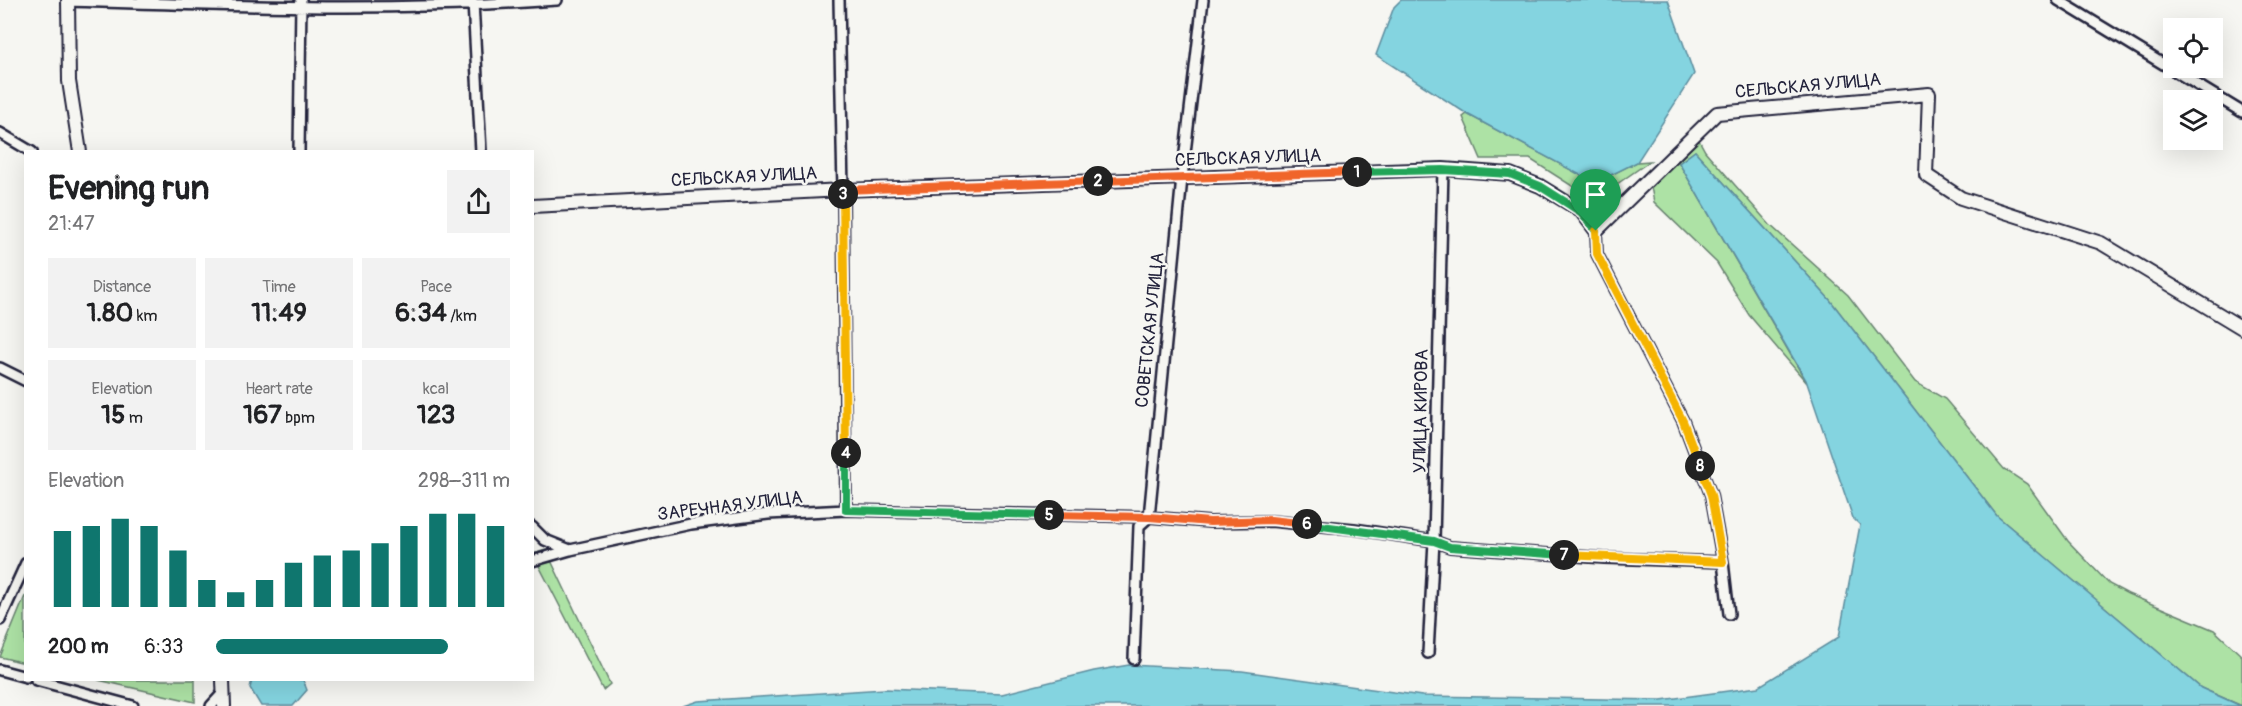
<!DOCTYPE html>
<html lang="en">
<head>
<meta charset="utf-8">
<style>
  body { margin:0; font-family:Pangolin,sans-serif; background:#f2f2f2; color:#202124; height:100vh; display:flex; flex-direction:column; font-size:22px; white-space:nowrap }
  * { box-sizing:border-box; margin:0 }
  p { font-size:20px; color:#757577 }
  .icon { flex:none; width:33px; height:33px; fill:none; stroke:currentColor; stroke-width:2; stroke-linecap:round; stroke-linejoin:round }
  .map { position:relative; flex:1; overflow:hidden }
  .side { position:absolute; left:24px; top:150px; width:510px; height:531px; display:flex; flex-direction:column; background:#fff; border-radius:0px; box-shadow:0 6px 24px #0002 }
  .side>* { flex:none }
  .tools { position:absolute; left:2163px; top:18px; display:grid; gap:12px }
  .tools a { display:grid; place-items:center; width:60px; height:60px; border-radius:0px; background:#fff; box-shadow:0 6px 24px #0002; font-size:30px }
  .pin { position:absolute; display:grid; place-items:center; width:51px; height:51px; color:#fff; margin:-62px -26px; border-radius:50% 50% 50% 0; rotate:-45deg; box-shadow:0 0 6px #0007 }
  .pin .icon { rotate:45deg }
  .km { position:absolute; width:30px; height:30px; margin:-15px; border-radius:50%; background:#222; color:#fff; font-size:16px; line-height:30px; text-align:center }
  .round { display:grid; place-items:center; flex:none; width:63px; height:63px; border-radius:0px; background:#f2f2f2 }
  .headline { display:flex; align-items:center; justify-content:space-between; height:102px; padding:0 24px }
  h1 { font-size:33px; font-weight:700; line-height:45px }
  .figures { display:grid; grid-template-columns:repeat(3,1fr); gap:9px; height:102px; padding:6px 24px }
  .figures div { display:grid; align-content:center; border-radius:0px; background:#f2f2f2; text-align:center }
  .figures b { font-size:26px; font-weight:700 }
  .figures small { font-size:16px; font-weight:400 }
  .figures p { font-size:16px }
  .chart { height:168px; padding:12px 24px }
  .chart p { display:flex; justify-content:space-between }
  .chart svg { width:100%; height:108px; margin-top:6px; stroke:#0f766e; stroke-width:6 }
  ul { padding:0 24px; list-style:none; font-size:20px }
  li { display:grid; grid-template-columns:96px 72px 1fr; align-items:center; height:45px }
  li i { height:15px; border-radius:8px; background:#0f766e }
  .map>svg:first-child { display:block }
  .green { fill:#ade2a5; stroke:#688270; stroke-width:1.5 }
  .water { fill:#84d4e0; stroke:#5d8d9e; stroke-width:1.5 }
  .lines { fill:none; stroke-linecap:round; stroke-linejoin:round }
  .minor-casing { stroke:#22223b; stroke-width:14 }
  .tertiary-casing { stroke:#22223b; stroke-width:16 }
  .minor { stroke:#f6f6f2; stroke-width:9 }
  .tertiary { stroke:#f6f6f2; stroke-width:12 }
  .split-1-casing { stroke:#fff; stroke-width:12 }
  .split-2-casing { stroke:#fff; stroke-width:12 }
  .split-3-casing { stroke:#fff; stroke-width:12 }
  .split-4-casing { stroke:#fff; stroke-width:12 }
  .split-5-casing { stroke:#fff; stroke-width:12 }
  .split-6-casing { stroke:#fff; stroke-width:12 }
  .split-7-casing { stroke:#fff; stroke-width:12 }
  .split-8-casing { stroke:#fff; stroke-width:12 }
  .split-9-casing { stroke:#fff; stroke-width:12 }
  .split-1 { stroke:#22a559; stroke-width:8 }
  .split-2 { stroke:#f0652b; stroke-width:8 }
  .split-3 { stroke:#f0652b; stroke-width:8 }
  .split-4 { stroke:#f5b400; stroke-width:8 }
  .split-5 { stroke:#22a559; stroke-width:8 }
  .split-6 { stroke:#f0652b; stroke-width:8 }
  .split-7 { stroke:#22a559; stroke-width:8 }
  .split-8 { stroke:#f5b400; stroke-width:8 }
  .split-9 { stroke:#f5b400; stroke-width:8 }
  .labels { text-anchor:middle; dominant-baseline:central; stroke-width:5; stroke-linejoin:round; paint-order:stroke }
  .street-label { font-size:18px; fill:#22223b; stroke:#f6f6f2 }
</style>
</head>
<body>
<div class="map">
<svg width="2242" height="706" viewBox="0 0 2242 706">
  <rect width="100%" height="100%" fill="#f6f6f2"/>
  <filter id="ink" filterUnits="userSpaceOnUse"><feTurbulence type="fractalNoise" baseFrequency=".0167" numOctaves="2"/><feDisplacementMap in="SourceGraphic" scale="12" xChannelSelector="R" yChannelSelector="G"/><feConvolveMatrix kernelMatrix="1 2 1 2 8 2 1 2 1" color-interpolation-filters="sRGB"/></filter>
  <g filter="url(#ink)">
    <!-- green -->
    <path class="green" d="M1467,114L1595,183L1637,162L1650,161L1594,200L1530,159H1481L1463,117Z
      M1699,140L1705,151L1770,225L1848,295L1915,382L1945,399L2004,469L2027,484L2068,541L2109,584L2128,594L2214,630L2242,656V706L2201,688L1997,516L1830,300L1695,151L1679,163L1807,383L1749,315L1717,263L1654,202L1651,187Z
      M546,550L610,684L603,690L533,554Z
      M25,596V663L0,657Z
      M98,680H195V702Z"/>
    <!-- water -->
    <path class="water" d="M1401,0H1668L1694,74L1637,162L1595,183L1467,114L1376,55L1394,7Z
      M1695,151L1830,300L1997,516L2201,688L2241,706H683L698,701L885,689L1002,694L1094,671L1129,665L1242,671L1422,696L1661,700L1758,687L1839,637L1860,525L1853,518L1806,380L1679,163Z
      M252,680H303L307,690L293,706H261L250,688Z"/>
    <g class="lines">
      <defs>
        <path id="minor" d="M839,0L843,190L846,510
          M2058,0L2242,112
          M68,1C231,6 394,12 557,0
          M473,2L481,152
          M0,133L32,152
          M299,152L301,0
          M1596,231L1597,254L1683,421L1711,495L1723,562L1729,614
          M0,368L26,381
          M532,527L545,540L570,550
          M532,561L570,550L691,524L768,514L846,510L1149,517L1210,522L1271,521L1354,529L1434,541L1450,547L1604,558L1723,562
          M0,620L26,563
          M1428,653L1434,541L1443,169
          M1134,659L1139,526L1149,517L1182,178L1203,0
          M0,670L26,677
          M36,680L133,706
          M211,706L222,694"/>
        <path id="tertiary" d="M68,0L69,81L80,152
          M532,206L843,190L1443,169L1510,174L1540,186L1581,211L1596,231L1717,113L1929,94L1926,175L1961,198L2101,243L2242,328
          M223,680L224,706"/>
      </defs>
      <!-- minor casing -->
      <use href="#minor" class="minor-casing"/>
      <!-- tertiary casing -->
      <use href="#tertiary" class="tertiary-casing"/>
      <!-- minor -->
      <use href="#minor" class="minor"/>
      <!-- tertiary -->
      <use href="#tertiary" class="tertiary"/>
    </g>
  </g>
  <g class="lines" filter="url(#ink)">
    <defs>
      <path id="split-1" d="M1357,172L1443,170L1510,174L1540,186L1581,212L1596,231"/>
      <path id="split-2" d="M1098,181L1357,172"/>
      <path id="split-3" d="M843,194V190L1098,181"/>
      <path id="split-4" d="M843,194L846,453"/>
      <path id="split-5" d="M846,453V510L1049,515"/>
      <path id="split-6" d="M1049,515L1149,517L1210,522L1271,520L1307,524"/>
      <path id="split-7" d="M1307,524L1434,541L1450,547L1564,555"/>
      <path id="split-8" d="M1564,555L1723,562L1711,495L1700,466"/>
      <path id="split-9" d="M1596,231L1597,254L1683,421L1700,466"/>
    </defs>
    <!-- split-1 casing -->
    <use href="#split-1" class="split-1-casing"/>
    <!-- split-2 casing -->
    <use href="#split-2" class="split-2-casing"/>
    <!-- split-3 casing -->
    <use href="#split-3" class="split-3-casing"/>
    <!-- split-4 casing -->
    <use href="#split-4" class="split-4-casing"/>
    <!-- split-5 casing -->
    <use href="#split-5" class="split-5-casing"/>
    <!-- split-6 casing -->
    <use href="#split-6" class="split-6-casing"/>
    <!-- split-7 casing -->
    <use href="#split-7" class="split-7-casing"/>
    <!-- split-8 casing -->
    <use href="#split-8" class="split-8-casing"/>
    <!-- split-9 casing -->
    <use href="#split-9" class="split-9-casing"/>
    <!-- split-1 -->
    <use href="#split-1" class="split-1"/>
    <!-- split-2 -->
    <use href="#split-2" class="split-2"/>
    <!-- split-3 -->
    <use href="#split-3" class="split-3"/>
    <!-- split-4 -->
    <use href="#split-4" class="split-4"/>
    <!-- split-5 -->
    <use href="#split-5" class="split-5"/>
    <!-- split-6 -->
    <use href="#split-6" class="split-6"/>
    <!-- split-7 -->
    <use href="#split-7" class="split-7"/>
    <!-- split-8 -->
    <use href="#split-8" class="split-8"/>
    <!-- split-9 -->
    <use href="#split-9" class="split-9"/>
  </g>
  <g class="labels">
    <!-- street labels -->
    <g class="street-label">
      <text transform="translate(1808 86) rotate(-5)">СЕЛЬСКАЯ УЛИЦА</text>
      <text transform="translate(1248 158) rotate(-2)">СЕЛЬСКАЯ УЛИЦА</text>
      <text transform="translate(744 177) rotate(-3)">СЕЛЬСКАЯ УЛИЦА</text>
      <text transform="translate(1150 330) rotate(-84)">СОВЕТСКАЯ УЛИЦА</text>
      <text transform="translate(1421 411) rotate(-89)">УЛИЦА КИРОВА</text>
      <text transform="translate(730 506) rotate(-7)">ЗАРЕЧНАЯ УЛИЦА</text>
    </g>
  </g>
</svg>
<div class="tools">
<a><svg class="icon" aria-label="locate" viewBox="0 0 24 24"><circle cx="12" cy="12" r="6"/><path d="M12 2v4M12 18v4M2 12h4M18 12h4"/></svg></a>
<a><svg class="icon" aria-label="layers" viewBox="0 0 24 24"><path d="M12 4l9 5-9 5-9-5zM3 14l9 5 9-5"/></svg></a>
</div>
<div class="pin" style="left:1596px;top:231px;background:#1e9e55"><svg class="icon" aria-label="arrive" viewBox="0 0 24 24"><path d="M6 21V4h12l-3 4 3 4H6"/></svg></div>
<b class="km" style="left:1357px;top:172px">1</b>
<b class="km" style="left:1098px;top:181px">2</b>
<b class="km" style="left:843px;top:194px">3</b>
<b class="km" style="left:846px;top:453px">4</b>
<b class="km" style="left:1049px;top:515px">5</b>
<b class="km" style="left:1307px;top:524px">6</b>
<b class="km" style="left:1564px;top:555px">7</b>
<b class="km" style="left:1700px;top:466px">8</b>
<section class="side">
<div class="headline"><div><h1>Evening run</h1><p>21:47</p></div><a class="round"><svg class="icon" aria-label="share" viewBox="0 0 24 24"><path d="M12 15V3M7 8l5-5 5 5M5 13v7h14v-7"/></svg></a></div>
<div class="figures">
<div><p>Distance</p><b>1.80<small> km</small></b></div>
<div><p>Time</p><b>11:49</b></div>
<div><p>Pace</p><b>6:34<small> /km</small></b></div>
</div>
<div class="figures">
<div><p>Elevation</p><b>15<small> m</small></b></div>
<div><p>Heart rate</p><b>167<small> bpm</small></b></div>
<div><p>kcal</p><b>123</b></div>
</div>
<div class="chart"><p><span>Elevation</span>298–311 m</p>
<svg viewBox="0 0 160 44" preserveAspectRatio="none"><path d="M5 44V13M15 44V11M25 44V8M35 44V11M45 44V21M55 44V33M65 44V38M75 44V33M85 44V26M95 44V23M105 44V21M115 44V18M125 44V11M135 44V6M145 44V6M155 44V11"/></svg>
</div>
<ul>
<li><b>200 m</b>6:33<i style="width:79%"></i></li>
</ul>
</section>
</div>
</body>
</html>
